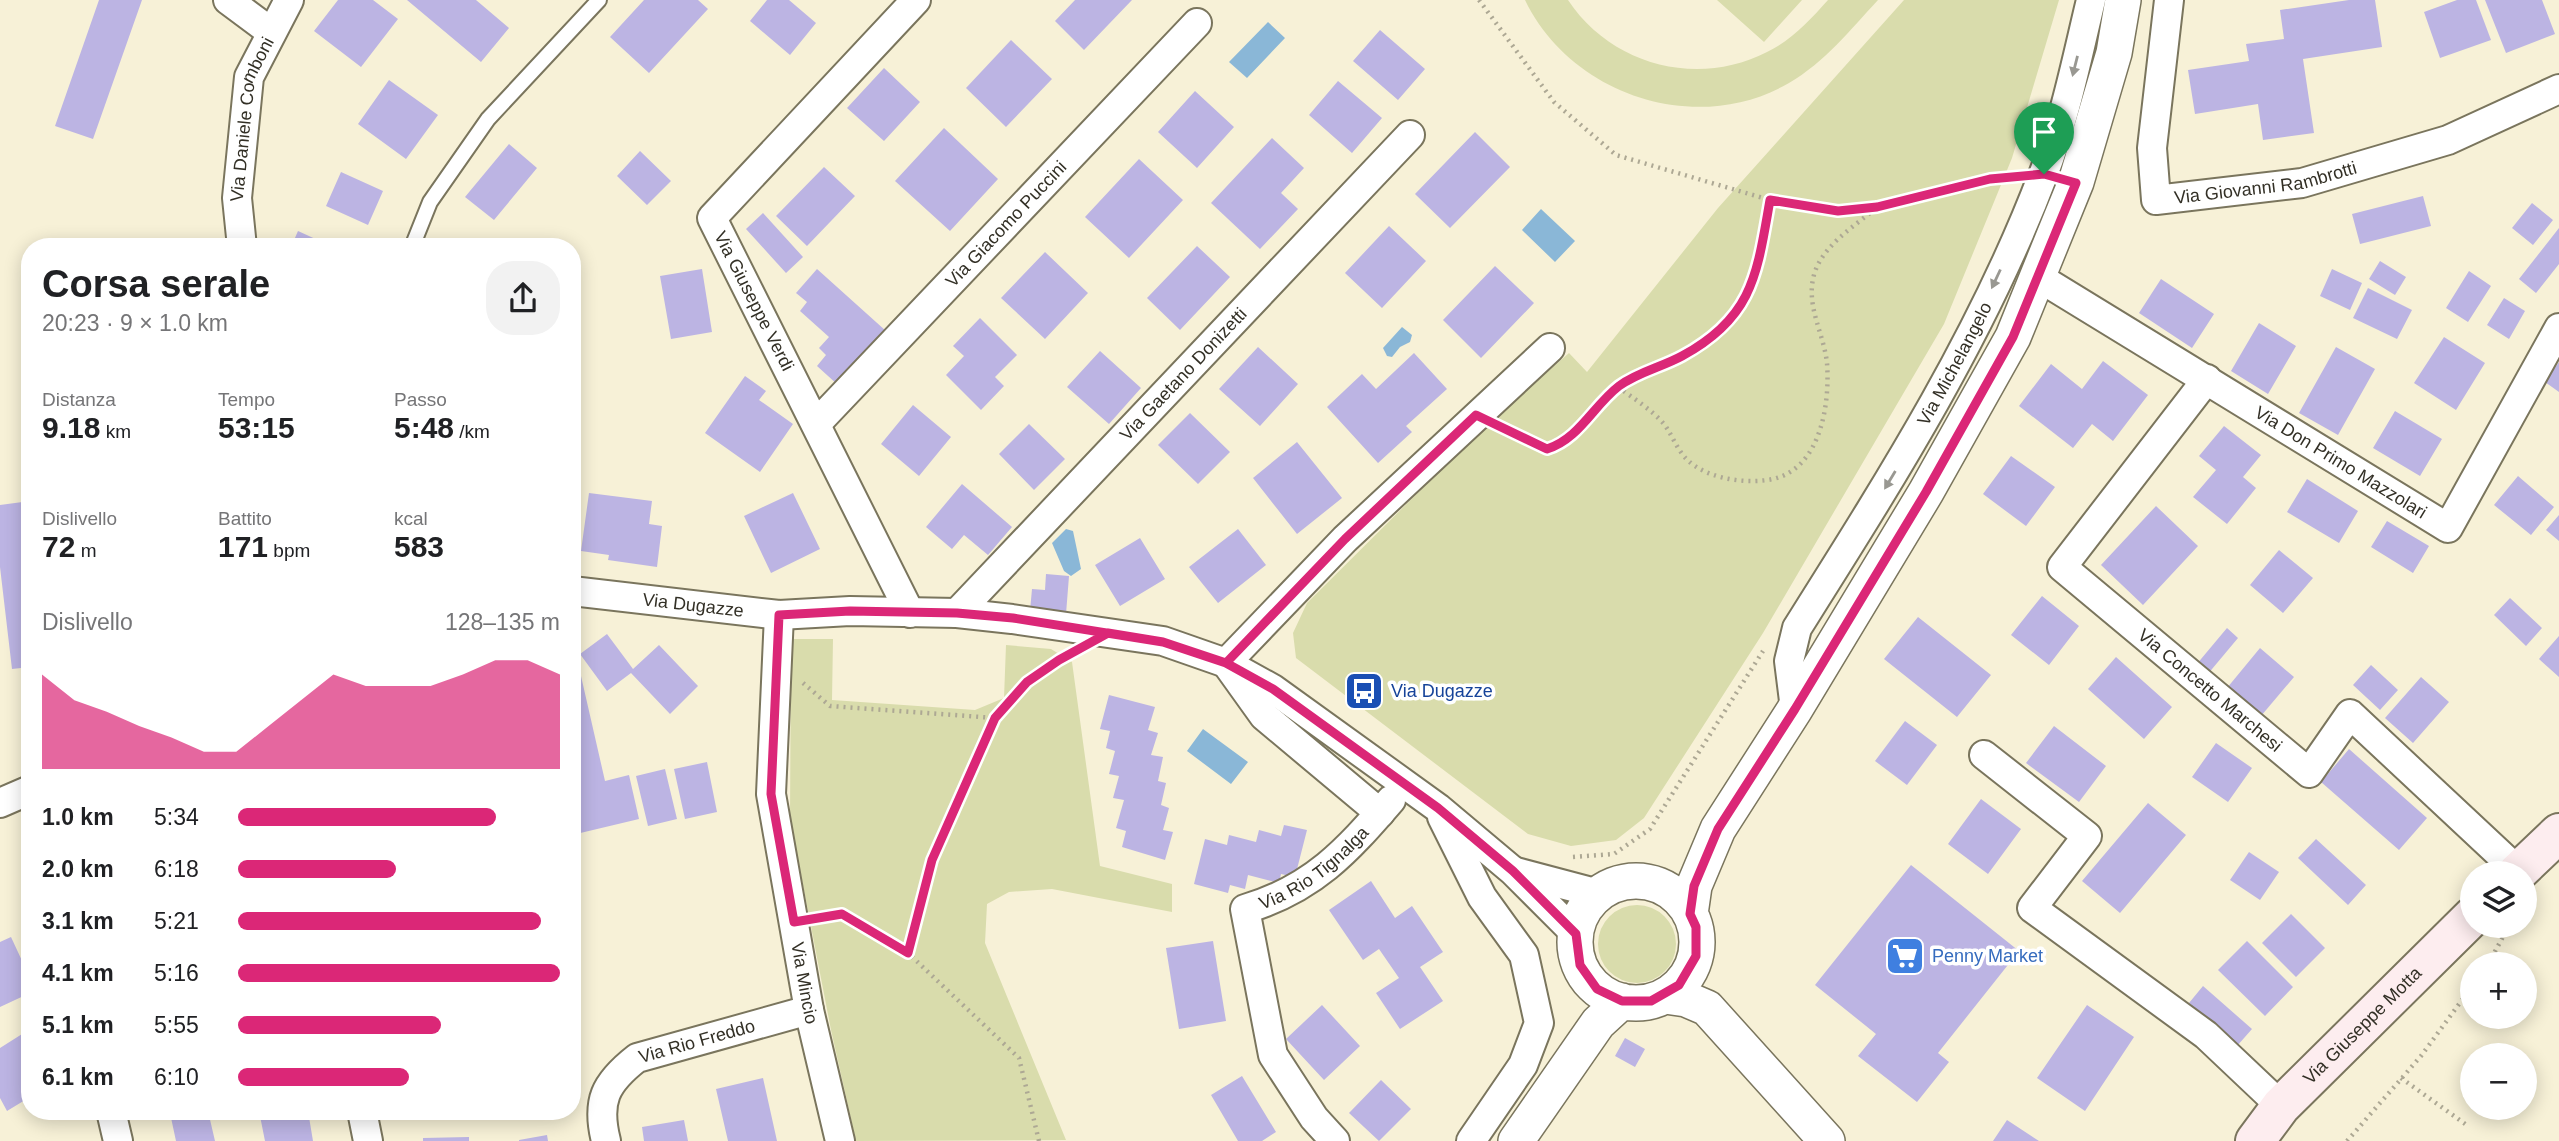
<!DOCTYPE html>
<html lang="it">
<head>
<meta charset="utf-8">
<style>
  body { margin:0; font-family:Arial,sans-serif; background:#f2f2f2; color:#202124; height:100vh; display:flex; flex-direction:column; font-size:26px; white-space:nowrap }
  * { box-sizing:border-box; margin:0 }
  p { font-size:23px; color:#757577 }
  .icon { flex:none; width:38px; height:38px; fill:none; stroke:currentColor; stroke-width:2; stroke-linecap:round; stroke-linejoin:round }
  .map { position:relative; flex:1; overflow:hidden }
  .details { position:absolute; left:21px; top:238px; width:560px; height:882px; display:flex; flex-direction:column; background:#fff; border-radius:28px; box-shadow:0 4px 18px #0003 }
  .details>* { flex:none }
  .controls { position:absolute; left:2460px; top:861px; display:grid; gap:14px }
  .controls a { display:grid; place-items:center; width:77px; height:77px; border-radius:50%; background:#fff; box-shadow:0 4px 18px #0003; font-size:35px }
  .pin { position:absolute; display:grid; place-items:center; width:60px; height:60px; color:#fff; margin:-72px -30px; border-radius:50% 50% 50% 0; rotate:-45deg; box-shadow:0 0 7px #0007 }
  .pin .icon { rotate:45deg }
  .round { display:grid; place-items:center; flex:none; width:74px; height:74px; border-radius:28px; background:#f2f2f2 }
  .head { display:flex; align-items:center; justify-content:space-between; height:119px; padding:0 21px }
  h1 { font-size:38px; font-weight:700; line-height:52px }
  .figures { display:grid; grid-template-columns:repeat(3,1fr); gap:10px; height:119px; padding:7px 21px }
  .figures div { display:grid; align-content:center }
  .figures b { font-size:30px; font-weight:700 }
  .figures small { font-size:19px; font-weight:400 }
  .figures p { font-size:19px }
  .chart { height:196px; padding:14px 21px }
  .chart p { display:flex; justify-content:space-between }
  .chart svg { width:100%; height:126px; margin-top:7px; fill:#db2777; opacity:.7 }
  ul { padding:0 21px; list-style:none; font-size:23px }
  li { display:grid; grid-template-columns:112px 84px 1fr; align-items:center; height:52px }
  li i { height:18px; border-radius:9px; background:#db2777 }
  .map>svg:first-child { display:block }
  .green { fill:#d9dcac }
  .water { fill:#8ab7d7 }
  .building { fill:#bcb4e3 }
  .lines { fill:none; stroke-linecap:round; stroke-linejoin:round }
  .service-casing { stroke:#7a755d; stroke-width:18 }
  .minor-casing { stroke:#7a755d; stroke-width:32 }
  .tertiary-casing { stroke:#7a755d; stroke-width:38 }
  .secondary-casing { stroke:#7a755d; stroke-width:42 }
  .path { stroke:#ada894; stroke-width:4.5; stroke-dasharray:2 5; stroke-linecap:butt }
  .service { stroke:#fff; stroke-width:14 }
  .minor { stroke:#fff; stroke-width:28 }
  .tertiary { stroke:#fff; stroke-width:35 }
  .secondary { stroke:#fdedef; stroke-width:38 }
  .oneway { fill:#999892 }
  .route-casing { stroke:#fff; stroke-width:14 }
  .route { stroke:#db2777; stroke-width:9 }
  .labels { text-anchor:middle; dominant-baseline:central; stroke-width:7; stroke-linejoin:round; paint-order:stroke }
  .street-label { font-size:18px; fill:#333026; stroke:#fff }
  .transit-label { font-size:18px; fill:#164399; stroke:#fff; text-anchor:start }
  .shop-label { font-size:18px; fill:#366cbe; stroke:#fff; text-anchor:start }
</style>
</head>
<body>
<div class="map">
<svg width="2559" height="1141" viewBox="0 0 2559 1141">
  <rect width="100%" height="100%" fill="#f7f1d7"/>
  <!-- green -->
  <path class="green" d="M1525,0H1568C1611,65 1697,88 1767,52C1792,40 1810,20 1828,0H1878C1850,30 1825,62 1789,83C1696,137 1571,95 1525,0Z
    M1717,0H1802L1764,42Z
    M1904,0H2059L2012,158L1944,324L1763,633L1644,818L1616,840L1571,846L1528,834L1296,658L1293,633L1307,603L1477,434L1569,353L1587,372L1718,208Z
    M791,639H833L832,700L975,710L1004,698L1006,645L1051,649L1072,662L1100,866L1172,884V912L1052,889L1009,892L987,904L985,943L1066,1140L856,1141L831,1030L790,818Z
    M1598 944a39 39 0 1 1 78 0a39 39 0 1 1-78 0Z"/>
  <!-- water -->
  <path class="water" d="M1268,22L1285,38L1247,78L1229,62Z
    M1541,209L1575,241L1555,262L1522,230Z
    M1402,327L1412,335L1410,342L1400,347L1392,357L1387,356L1383,348Z
    M1066,529L1073,531L1081,569L1071,576L1064,571L1052,543Z
    M1203,729L1248,762L1231,784L1187,751Z"/>
  <!-- building -->
  <path class="building" d="M99,0H142L93,139L55,126Z
    M338,0H373L398,19L361,67L314,31Z
    M407,0H476L509,28L481,62Z
    M644,0H698L708,9L649,73L610,37Z
    M767,0H789L816,23L790,55L750,21Z
    M1075,0H1132L1084,50L1055,21Z
    M2349,0H2375L2382,47L2303,59L2314,133L2263,140L2258,104L2195,114L2188,70L2249,61L2246,44L2284,39L2280,10Z
    M2457,0H2476L2491,40L2440,58L2424,12Z
    M2485,0H2542L2555,34L2506,53Z
    M1380,30L1425,69L1398,100L1353,61Z
    M1011,40L1052,79L1006,127L966,88Z
    M884,68L920,102L884,141L847,108Z
    M389,80L438,115L406,159L358,124Z
    M1338,81L1382,118L1352,153L1309,115Z
    M1195,91L1234,127L1197,168L1158,132Z
    M944,128L998,179L950,231L895,181Z
    M1475,132L1510,167L1450,228L1415,194Z
    M1272,138L1304,168L1281,193L1298,209L1260,249L1211,203Z
    M509,144L537,168L494,220L465,197Z
    M640,151L671,181L647,205L617,176Z
    M1139,159L1183,200L1129,258L1085,217Z
    M824,167L855,196L807,246L776,216Z
    M341,172L383,191L368,225L326,206Z
    M2423,196L2431,226L2360,244L2352,214Z
    M2532,203L2553,220L2533,245L2512,228Z
    M763,213L803,257L786,273L746,229Z
    M1389,226L1426,261L1382,308L1345,273Z
    M2559,228V264L2536,293L2519,279Z
    M298,231L333,247H291Z
    M1197,246L1230,277L1180,330L1147,298Z
    M1045,252L1088,293L1045,339L1001,298Z
    M2380,261L2406,277L2395,295L2369,279Z
    M1495,266L1534,303L1481,358L1443,320Z
    M702,269L712,332L671,339L660,276Z
    M817,269L886,331L838,385L817,366L826,355L819,348L829,337L800,311L807,302L796,293Z
    M2332,269L2362,283L2350,310L2320,296Z
    M2469,271L2491,286L2468,322L2446,308Z
    M2161,279L2214,314L2192,348L2139,313Z
    M2368,288L2412,310L2397,339L2353,318Z
    M2504,298L2525,311L2509,339L2487,325Z
    M980,318L1017,355L995,377L1004,386L981,410L946,375L964,356L953,346Z
    M2259,323L2296,346L2268,394L2231,371Z
    M2444,337L2485,363L2456,410L2414,383Z
    M1258,347L1298,384L1260,426L1219,389Z
    M2336,347L2375,369L2338,435L2299,413Z
    M1100,351L1141,388L1109,424L1067,387Z
    M1414,353L1447,389L1406,426L1412,432L1378,463L1327,407L1362,374L1376,389Z
    M2103,361L2148,395L2113,441L2092,424L2073,448L2019,406L2051,364L2082,389Z
    M2559,362V392L2545,382Z
    M745,376L766,391L759,400L793,424L760,472L705,433Z
    M913,405L951,437L919,476L881,444Z
    M2395,411L2442,439L2420,476L2373,448Z
    M1190,413L1230,452L1198,484L1158,445Z
    M1029,424L1065,459L1034,490L999,454Z
    M2224,426L2261,455L2243,477L2256,488L2227,524L2193,497L2216,470L2199,456Z
    M1297,442L1342,498L1297,534L1253,478Z
    M2011,456L2055,487L2026,526L1983,494Z
    M2518,476L2554,507L2531,535L2494,505Z
    M2307,479L2358,511L2339,543L2287,512Z
    M962,484L1012,527L988,555L964,535L952,549L926,527Z
    M589,493L652,501L649,524L662,526L657,567L608,560L609,555L581,551Z
    M793,493L820,549L771,573L744,516Z
    M30,501V667L12,669L0,567V505Z
    M2156,506L2198,546L2143,605L2101,565Z
    M2559,515V541L2546,530Z
    M2387,521L2429,546L2413,573L2371,547Z
    M1238,529L1266,565L1218,603L1189,567Z
    M1140,538L1165,579L1120,606L1095,565Z
    M2279,550L2313,578L2283,613L2250,585Z
    M1046,574L1069,576L1066,614L1030,611L1032,589L1045,590Z
    M2042,596L2079,626L2049,665L2011,635Z
    M2510,598L2542,628L2526,646L2494,615Z
    M1918,617L1991,675L1957,717L1884,659Z
    M2227,628L2238,638L2207,675L2196,665Z
    M607,634L633,669L659,645L698,686L670,714L631,673L607,691L580,654Z
    M2559,636V677L2539,659Z
    M573,641L605,781L629,775L639,819L572,835Z
    M2260,648L2294,677L2261,716L2227,688Z
    M2116,657L2172,707L2144,739L2088,689Z
    M2371,665L2398,690L2380,710L2353,685Z
    M2421,677L2449,702L2413,743L2385,718Z
    M1109,695L1155,707L1148,730L1158,733L1151,755L1163,757L1158,781L1166,783L1161,805L1169,808L1163,830L1173,832L1165,860L1122,847L1126,831L1116,828L1124,800L1113,798L1119,776L1109,774L1115,751L1106,748L1110,731L1100,729Z
    M1905,721L1937,745L1907,785L1875,761Z
    M2054,726L2106,766L2079,802L2026,763Z
    M2216,743L2252,768L2228,802L2192,777Z
    M2349,749L2427,818L2399,850L2321,782Z
    M707,762L717,812L685,819L674,769Z
    M665,769L677,819L648,826L636,776Z
    M1981,799L2021,829L1988,874L1948,844Z
    M2148,803L2186,835L2120,913L2082,881Z
    M1284,825L1307,830L1295,877L1281,874L1279,883L1248,875L1245,889L1230,885L1228,893L1194,884L1205,839L1227,845L1229,835L1256,842L1259,830L1281,836Z
    M2316,839L2366,885L2348,905L2298,858Z
    M2249,852L2279,872L2260,900L2230,880Z
    M1911,865L2019,951L1938,1053L1949,1062L1917,1102L1858,1056L1876,1034L1815,985Z
    M1371,881L1395,918L1412,906L1443,952L1420,967L1443,1001L1400,1029L1376,993L1399,978L1379,949L1363,960L1329,910Z
    M2291,914L2325,948L2296,977L2262,943Z
    M11,937L30,978V993L0,1007V942Z
    M1213,941L1226,1021L1179,1029L1166,948Z
    M2247,941L2293,987L2265,1016L2218,970Z
    M2203,986L2252,1029L2237,1046L2189,1003Z
    M1322,1005L1360,1046L1324,1080L1286,1039Z
    M2087,1005L2134,1037L2085,1111L2037,1078Z
    M30,1029V1097L7,1111L0,1098V1048Z
    M1625,1038L1645,1049L1635,1067L1615,1056Z
    M1242,1076L1276,1132L1262,1141H1238L1211,1095Z
    M763,1078L777,1141H728L716,1089Z
    M1381,1080L1411,1109L1379,1141L1349,1113Z
    M179,1111H208L215,1141H176L170,1113Z
    M259,1111H308L313,1141H265Z
    M684,1120L688,1141H644L642,1127Z
    M2007,1120L2039,1141H1993Z
    M547,1135L548,1141H519V1140Z
    M469,1137V1141H423V1138Z"/>
  <g class="lines">
    <defs>
      <path id="service" d="M412,247L430,202L488,119L599,0"/>
      <g id="minor">
        <path d="M228,0L271,32"/>
        <path id="s1" d="M2169,0L2152,148L2156,200L2302,183L2448,140L2559,89"/>
        <path id="s2" d="M242,247L237,198L249,77L289,0"/>
        <path id="s3" d="M2038,277L2448,528L2559,328"/>
        <path id="s4" d="M2207,379L2062,567L2309,773L2350,714L2519,872"/>
        <path id="s5" d="M816,424L1197,23"/>
        <path id="s6" d="M572,591L779,615L850,611L957,613L1012,619L1163,641L1226,663L1273,689L1438,808L1513,871L1576,934"/>
        <path d="M910,613L712,218L916,0"/>
        <path id="s7" d="M957,613L1410,135"/>
        <path id="s8" d="M779,615L771,794L809,1010L840,1141"/>
        <path id="s9" d="M1795,709L1789,661L1797,628C1889,482 1982,336 2043,175C2065,119 2077,58 2091,0"/>
        <path d="M1984,755L2087,836L2032,908L2206,1035L2281,1106"/>
        <path d="M0,803L30,790"/>
        <path d="M1380,813L1264,716L1226,663L1345,539L1550,348"/>
        <path d="M1442,817L1482,897L1524,955L1539,1023L1523,1065L1471,1141"/>
        <path d="M1516,872L1599,894"/>
        <path d="M111,1111L118,1141"/>
        <path d="M362,1111L368,1141"/>
        <path id="s10" d="M606,1141C596,1101 605,1083 637,1058L809,1010"/>
        <path id="s11" d="M1335,1141L1314,1118L1273,1055L1245,909C1313,889 1347,851 1391,800"/>
      </g>
      <path id="tertiary" d="M1575 942a61 61 0 1 1 122 0a61 61 0 1 1-122 0Z
        M1690,914L1694,886L1718,829L1795,709L1926,492L2013,337L2076,182L2114,53L2123,0
        M1665,996L1686,999L1707,1008L1827,1141
        M1516,1141L1598,1023L1622,1001"/>
      <g id="secondary">
        <path d="M2517,873L2559,833"/>
        <path id="s12" d="M2255,1141L2281,1106L2473,916"/>
      </g>
    </defs>
    <!-- service casing -->
    <use href="#service" class="service-casing"/>
    <!-- minor casing -->
    <use href="#minor" class="minor-casing"/>
    <!-- tertiary casing -->
    <use href="#tertiary" class="tertiary-casing"/>
    <!-- secondary casing -->
    <use href="#secondary" class="secondary-casing"/>
    <!-- path -->
    <path class="path" d="M1479,0L1554,102L1616,155L1770,200L1838,211L1877,207L1990,179L2014,176
      M1618,387C1633,398 1652,410 1664,424C1675,439 1678,455 1695,466C1716,480 1749,484 1773,479C1821,468 1830,404 1827,363C1824,335 1807,308 1813,279C1819,248 1852,228 1875,209
      M1502,427L1547,449C1579,439 1593,406 1619,386C1638,372 1662,367 1682,356C1754,317 1757,273 1770,200
      M803,683L830,706L995,718
      M1573,857L1614,854L1650,829L1763,651
      M819,918L842,914L908,953
      M2488,964L2509,926
      M2401,1078L2468,1126
      M1039,1141L1019,1058L908,953L932,860L995,718L1027,682L1067,655
      M2347,1141L2421,1056L2473,985"/>
    <!-- service -->
    <use href="#service" class="service"/>
    <!-- minor -->
    <use href="#minor" class="minor"/>
    <!-- tertiary -->
    <use href="#tertiary" class="tertiary"/>
    <!-- secondary -->
    <use href="#secondary" class="secondary"/>
  </g>
  <!-- one-way arrows -->
  <defs><path id="oneway-solid" d="M-6-.8H1V-3.2L6.5 0L1 3.2V.8H-6Z" transform="scale(1.75)"/></defs>
  <g class="oneway">
    <use href="#oneway-solid" transform="translate(2075 66) rotate(104)"/>
    <use href="#oneway-solid" transform="translate(1996 279) rotate(115)"/>
    <use href="#oneway-solid" transform="translate(1890 480) rotate(121)"/>
  </g>
  <g class="lines">
    <defs>
      <path id="route" d="M2044,174L1990,179L1877,207L1838,211L1770,200C1757,273 1754,317 1682,356C1662,367 1638,372 1619,386C1593,406 1579,439 1547,449L1476,415L1345,539L1226,663L1163,642L1108,633L1059,660L1027,682L995,718L932,860L908,953L842,914L794,922L771,794L779,615L850,611L957,613L1013,618L1163,642L1226,663L1273,689L1438,808L1513,871L1576,934L1580,965L1597,989L1622,1001H1651L1679,985L1696,956V927L1690,914L1694,886L1718,829L1795,709L1926,492L2013,337L2076,183L2044,174"/>
    </defs>
    <!-- route casing -->
    <use href="#route" class="route-casing"/>
    <!-- route -->
    <use href="#route" class="route"/>
  </g>
  <!-- icons -->
  <defs>
    <symbol id="bus-square" viewBox="-11 -11 22 22"><rect x="-9" y="-9" width="18" height="18" rx="4" fill="#1a4fb4" stroke="#fff"/><path d="M-5-6H5V4H4V6H2V4H-2V6H-4V4H-5ZM-3.5-4V0h7V-4ZM-3.5 1.2v1.5H-2V1.2ZM2 1.2v1.5H3.5V1.2Z" fill="#fff"/></symbol>
    <symbol id="supermarket-square" viewBox="-11 -11 22 22"><rect x="-9" y="-9" width="18" height="18" rx="4" fill="#3f7fe0" stroke="#fff"/><path d="M-6-5.5h2.5l.6 2H6L4.5 2H-2.5L-4.4-4H-6ZM-1.5 3.2a1.3 1.3 0 1 0 .1 0ZM3 3.2a1.3 1.3 0 1 0 .1 0Z" fill="#fff"/></symbol>
  </defs>
  <g fill-rule="evenodd">
    <use href="#bus-square" x="1342" y="669" width="44" height="44"/>
    <use href="#supermarket-square" x="1883" y="934" width="44" height="44"/>
  </g>
  <g class="labels">
    <!-- street labels -->
    <g class="street-label">
      <text stroke="none"><textPath href="#s2" startOffset="130">Via Daniele Comboni</textPath></text>
      <text stroke="none"><textPath href="#s1" startOffset="312">Via Giovanni Rambrotti</textPath></text>
      <text stroke="none"><textPath href="#s5" startOffset="276">Via Giacomo Puccini</textPath></text>
      <text transform="translate(754 301) rotate(63)">Via Giuseppe Verdi</text>
      <text stroke="none"><textPath href="#s9" startOffset="390">Via Michelangelo</textPath></text>
      <text stroke="none"><textPath href="#s7" startOffset="329">Via Gaetano Donizetti</textPath></text>
      <text stroke="none"><textPath href="#s3" startOffset="355">Via Don Primo Mazzolari</textPath></text>
      <text stroke="none"><textPath href="#s6" startOffset="122">Via Dugazze</textPath></text>
      <text stroke="none"><textPath href="#s4" startOffset="430">Via Concetto Marchesi</textPath></text>
      <text stroke="none"><textPath href="#s11" startOffset="336">Via Rio Tignalga</textPath></text>
      <text stroke="none"><textPath href="#s8" startOffset="371">Via Mincio</textPath></text>
      <text stroke="none"><textPath href="#s12" startOffset="158">Via Giuseppe Motta</textPath></text>
      <text stroke="none"><textPath href="#s10" startOffset="158">Via Rio Freddo</textPath></text>
    </g>
    <!-- transit labels -->
    <g class="transit-label">
      <text x="1391" y="691">Via Dugazze</text>
    </g>
    <!-- shop labels -->
    <g class="shop-label">
      <text x="1932" y="956">Penny Market</text>
    </g>
  </g>
</svg>
<div class="controls">
<a><svg class="icon" aria-label="layers" viewBox="0 0 24 24"><path d="M12 4l9 5-9 5-9-5zM3 14l9 5 9-5"/></svg></a>
<a>+</a>
<a>−</a>
</div>
<div class="pin" style="left:2044px;top:174px;background:#1e9e55"><svg class="icon" aria-label="arrive" viewBox="0 0 24 24"><path d="M6 21V4h12l-3 4 3 4H6"/></svg></div>
<section class="details">
<div class="head"><div><h1>Corsa serale</h1><p>20:23 · 9 × 1.0 km</p></div><a class="round"><svg class="icon" aria-label="share" viewBox="0 0 24 24"><path d="M12 15V3M7 8l5-5 5 5M5 13v7h14v-7"/></svg></a></div>
<div class="figures">
<div><p>Distanza</p><b>9.18<small> km</small></b></div>
<div><p>Tempo</p><b>53:15</b></div>
<div><p>Passo</p><b>5:48<small> /km</small></b></div>
</div>
<div class="figures">
<div><p>Dislivello</p><b>72<small> m</small></b></div>
<div><p>Battito</p><b>171<small> bpm</small></b></div>
<div><p>kcal</p><b>583</b></div>
</div>
<div class="chart"><p><span>Dislivello</span>128–135 m</p>
<svg viewBox="0 0 160 44" preserveAspectRatio="none"><path d="M0 44V11L10 20L20 24L30 29L40 33L50 38L60 38L70 29L80 20L90 11L100 15L110 15L120 15L130 11L140 6L150 6L160 11V44z"/></svg>
</div>
<ul>
<li><b>1.0 km</b>5:34<i style="width:80%"></i></li>
<li><b>2.0 km</b>6:18<i style="width:49%"></i></li>
<li><b>3.1 km</b>5:21<i style="width:94%"></i></li>
<li><b>4.1 km</b>5:16<i style="width:100%"></i></li>
<li><b>5.1 km</b>5:55<i style="width:63%"></i></li>
<li><b>6.1 km</b>6:10<i style="width:53%"></i></li>
</ul>
</section>
</div>
</body>
</html>
